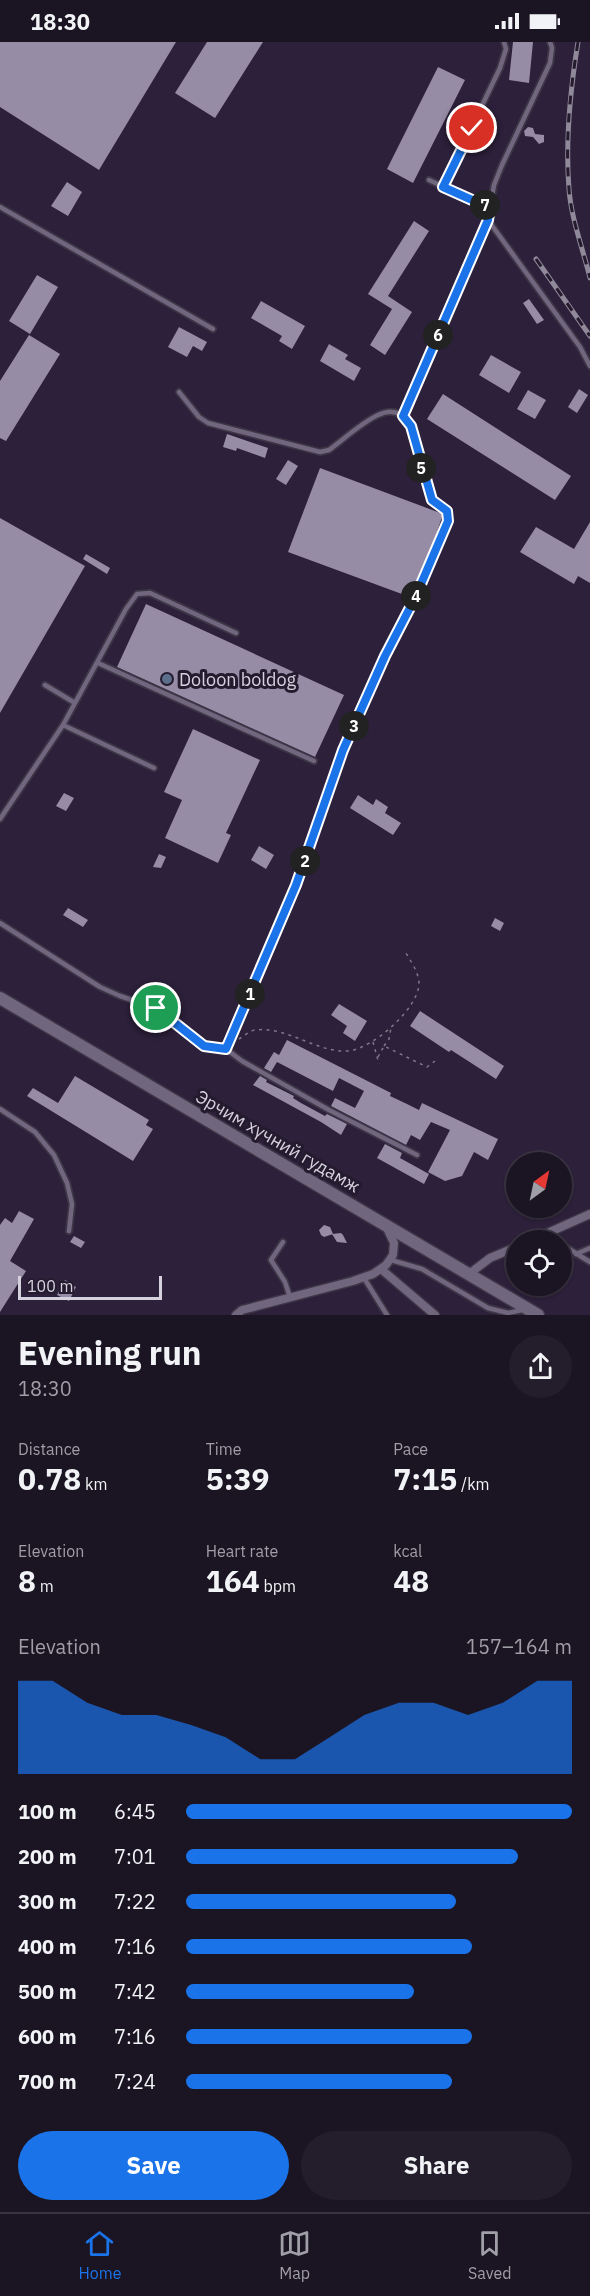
<!DOCTYPE html>
<html lang="en">
<head>
<meta charset="utf-8">
<style>
  body { margin:0; font-family:"IBM Plex Sans",sans-serif; background:#241d2b; color:#f1f3f6; height:100vh; display:flex; flex-direction:column; font-size:22px; white-space:nowrap }
  * { box-sizing:border-box; margin:0 }
  p { font-size:20px; color:#a09ea6 }
  .icon { flex:none; width:33px; height:33px; fill:none; stroke:currentColor; stroke-width:2; stroke-linecap:round; stroke-linejoin:round }
  .map { position:relative; height:1273px; overflow:hidden }
  .sheet { display:flex; flex-direction:column; background:#1b1423; flex:1 }
  .sheet>* { flex:none }
  .needle { width:39px; rotate:33deg }
  .fabs { position:absolute; left:506px; top:1110px; display:grid; gap:12px }
  .fabs a { display:grid; place-items:center; width:66px; height:66px; border-radius:50%; background:#1b1423; box-shadow:0 2px 4px #0004,0 0 0 2px #393341; font-size:30px }
  .scale { position:absolute; left:18px; bottom:15px; width:144px; box-sizing:border-box; padding-left:6px; border:3px solid #d6d1de; border-top:0; font-size:16px; line-height:21px; white-space:nowrap; color:#d6d1de; -webkit-text-stroke:4px #241b2f; paint-order:stroke }
  .pin { position:absolute; display:grid; place-items:center; width:51px; height:51px; color:#fff; margin:-26px; border:3px solid #fff; border-radius:50%; box-shadow:0 2px 6px #0007 }
  .km { position:absolute; width:30px; height:30px; margin:-15px; border-radius:50%; background:#222; color:#fff; font-size:16px; line-height:30px; text-align:center }
  .round { display:grid; place-items:center; flex:none; width:63px; height:63px; border-radius:32px; background:#241d2b }
  .headline { display:flex; align-items:center; justify-content:space-between; height:102px; padding:0 18px }
  h1 { font-size:33px; font-weight:800; line-height:45px }
  .metrics { display:grid; grid-template-columns:repeat(3,1fr); gap:9px; height:102px; padding:6px 18px }
  .metrics div { display:grid; align-content:center }
  .metrics b { font-size:30px; font-weight:800 }
  .metrics small { font-size:16px; font-weight:400 }
  .metrics p { font-size:16px }
  .chart { height:168px; padding:12px 18px }
  .chart p { display:flex; justify-content:space-between }
  .chart svg { width:100%; height:108px; margin-top:6px; fill:#1a73e8; opacity:.7 }
  .action { display:flex; gap:12px; margin-top:auto; padding:12px 18px }
  .action a { flex:1; height:69px; border-radius:36px; background:#1a73e8; color:#fff; font-size:24px; font-weight:800; line-height:69px; text-align:center }
  .action a+a { background:#241d2b; color:#f1f3f6 }
  ul { padding:0 18px; list-style:none; font-size:20px }
  li { display:grid; grid-template-columns:96px 72px 1fr; align-items:center; height:45px }
  li i { height:15px; border-radius:8px; background:#1a73e8 }
  .status { display:flex; justify-content:space-between; align-items:center; height:42px; padding:0 30px; background:#1b1423; direction:ltr }
  .status svg { height:16px; fill:currentColor }
  .dock { display:flex; justify-content:space-around; align-items:center; height:84px; border-top:2px solid #393341; background:#1b1423; font-size:16px; color:#a09ea6 }
  .dock a { display:grid; justify-items:center; gap:3px }
  .dock .active { color:#1a73e8 }
  .map>svg:first-child { display:block }
  .built { fill:#2c203a; fill-rule:evenodd }
  .building { fill:#968ca5 }
  .lines { fill:none; stroke-linecap:round; stroke-linejoin:round }
  .lane-casing { stroke:#3d3646; stroke-width:8 }
  .street-casing { stroke:#3d3646; stroke-width:11 }
  .secondary-casing { stroke:#3d3646; stroke-width:15 }
  .path { stroke:#7f7888; stroke-width:1.5; stroke-dasharray:3 4.5; stroke-linecap:butt }
  .lane { stroke:#70667e; stroke-width:4.5 }
  .street { stroke:#70667e; stroke-width:8 }
  .secondary { stroke:#70667e; stroke-width:12 }
  .rail-casing { stroke:#908999; stroke-width:5 }
  .rail { stroke:#241b2f; stroke-width:3; stroke-dasharray:9; stroke-linecap:butt }
  .route-casing { stroke:#fff; stroke-width:12 }
  .route { stroke:#1a73e8; stroke-width:8 }
  .service-dot { fill:#5c6f8a; stroke:#241b2f; stroke-width:2 }
  .labels { text-anchor:middle; dominant-baseline:central; stroke-width:6; stroke-linejoin:round; paint-order:stroke }
  .poi-label { font-size:18px; fill:#d6d1de; stroke:#241b2f; text-anchor:start }
  .street-label { font-size:18px; fill:#d6d1de; stroke:#241b2f }
</style>
</head>
<body>
<div class="status"><b>18:30</b><svg viewBox="0 0 49 12"><path d="M0 12V9h3v3zM5 12V6h3v6zM10 12V3h3v9zM15 12V0h3v12zM26 1h20v11H26zM47 4h2v5h-2z"/></svg></div>
<div class="map">
<svg width="590" height="1273" viewBox="0 0 590 1273">
  <rect width="100%" height="100%" fill="#241b2f"/>
  <!-- built -->
  <path class="built" d="M0,0H590V1273H0ZM516,1120H561V1166H516ZM516,1198H561V1244H516Z"/>
  <!-- building -->
  <path class="building" d="M0,0H176L99,128L0,65Z
    M207,0H263L215,76L175,51Z
    M513,0H533L529,41L509,38Z
    M438,25L465,38L413,141L387,127Z
    M528,85L533,86L535,92L544,93V100L539,102L533,95L525,94L524,89Z
    M67,140L82,150L68,174L51,164Z
    M414,179L429,189L388,254L412,270L385,313L370,303L392,267L368,252Z
    M37,233L58,245L30,292L9,279Z
    M529,257L544,278L537,282L523,261Z
    M261,259L305,284L292,307L279,299L282,294L251,276Z
    M179,285L207,300L202,309L193,304L187,315L168,305Z
    M29,293L60,312L6,399L0,396V339Z
    M329,302L348,313L345,317L361,326L354,339L320,319Z
    M491,313L521,330L509,351L479,333Z
    M579,347L588,353L577,371L568,365Z
    M528,348L546,358L535,377L517,367Z
    M443,352L571,434L555,458L427,377Z
    M227,392L268,406L265,416L237,406L236,409L223,405Z
    M288,418L298,424L286,443L276,437Z
    M320,426L443,472L433,502L410,555L288,510Z
    M0,476L85,524L0,671Z
    M590,480V541L578,534L574,542L520,510L536,485L574,507Z
    M86,512L110,526L107,532L83,517Z
    M146,562L344,653L315,715L117,625Z
    M193,687L260,718L226,791L231,793L218,821L165,796L182,758L164,750Z
    M64,751L74,756L66,769L56,764Z
    M358,753L373,763L376,757L388,765L385,771L401,781L393,793L350,766Z
    M259,804L274,813L266,827L251,818Z
    M159,812L166,815L161,826L153,825Z
    M68,866L88,878L83,885L63,873Z
    M495,876L504,881L500,889L491,884Z
    M339,962L367,979L355,999L343,991L347,984L331,973Z
    M420,969L504,1024L496,1037L451,1008L449,1010L410,984Z
    M287,998L391,1051L390,1054L407,1062L419,1068L422,1061L498,1097L488,1118L474,1110L462,1134L445,1139L428,1130L450,1088L431,1080L420,1098L411,1093L406,1103L331,1064L335,1056L355,1066L364,1049L339,1036L333,1049L277,1020L271,1030L264,1026L274,1010L279,1013Z
    M75,1034L149,1078L146,1083L153,1087L133,1119L27,1054L33,1046L58,1061Z
    M260,1034L267,1038L266,1040L294,1054L293,1056L301,1061L325,1074L327,1072L347,1082L341,1093L321,1080L253,1043Z
    M385,1102L402,1111L400,1116L429,1132L424,1142L377,1116Z
    M19,1169L34,1177L10,1219L26,1229L0,1270V1183L5,1176L12,1181Z
    M324,1183L330,1185L333,1192L324,1195L321,1193L319,1188Z
    M341,1191L343,1193L347,1201L337,1200L332,1192Z
    M74,1194L85,1200L81,1206L70,1200Z
    M65,1238L76,1245L69,1259L57,1253Z"/>
  <g class="lines">
    <defs>
      <path id="lane" d="M429,138L490,166
        M443,145L500,26L506,7L504,0
        M0,165L213,287
        M488,178L580,305L590,324
        M179,350L199,375L208,381L320,410L329,408C344,397 361,381 378,373C422,352 416,438 432,458C435,462 442,466 447,469L448,479L415,556L385,614L343,708L296,843L226,1007
        M403,374L488,178L494,143L502,123L550,21L552,6L550,0
        M98,621L314,719
        M75,661L126,567L137,552L150,551L236,591
        M63,683L154,726
        M0,777L63,683L75,661L45,643
        M0,881L100,945L120,954L156,966L204,1004L226,1007L242,1019L329,1068L417,1113
        M0,1067L35,1090L54,1113L67,1141L72,1162L69,1189
        M545,1193L555,1198
        M283,1200L271,1218L285,1240L290,1255
        M561,1202L590,1220
        M576,1212L590,1206
        M391,1218L422,1227L488,1266L508,1271L522,1268
        M364,1236L387,1273"/>
      <path id="street" d="M532,1198L590,1172
        M381,1227L435,1273
        M469,1232L490,1216L516,1205
        M236,1273L242,1268L353,1239L373,1232L386,1223L393,1213L394,1201L386,1184"/>
      <path id="secondary" d="M0,956L538,1273"/>
    </defs>
    <!-- lane casing -->
    <use href="#lane" class="lane-casing"/>
    <!-- street casing -->
    <use href="#street" class="street-casing"/>
    <!-- secondary casing -->
    <use href="#secondary" class="secondary-casing"/>
    <!-- path -->
    <path class="path" d="M239,997C244,994 249,989 255,988C288,984 316,1011 349,1009C373,1006 418,967 419,942C419,930 410,918 404,908
      M373,1000L379,1022
      M384,1004L389,997L391,986
      M378,1015L384,1004L427,1025L435,1019"/>
    <!-- lane -->
    <use href="#lane" class="lane"/>
    <!-- street -->
    <use href="#street" class="street"/>
    <!-- secondary -->
    <use href="#secondary" class="secondary"/>
    <defs>
      <path id="rail" d="M578,0C570,49 565,97 569,147C571,176 583,207 590,236
        M536,217L590,294"/>
    </defs>
    <!-- rail casing -->
    <use href="#rail" class="rail-casing"/>
    <!-- rail -->
    <use href="#rail" class="rail"/>
  </g>
  <g class="lines">
    <defs>
      <path id="route" d="M156,966L204,1004L226,1007L296,843L343,708L385,614L415,556L448,479L447,469L432,458L411,384L403,374L488,178L490,166L443,145L472,86"/>
    </defs>
    <!-- route casing -->
    <use href="#route" class="route-casing"/>
    <!-- route -->
    <use href="#route" class="route"/>
  </g>
  <!-- markers -->
  <circle class="service-dot" cx="167" cy="637" r="6"/>
  <g class="labels">
    <!-- poi labels -->
    <g class="poi-label">
      <text x="179" y="637">Doloon boldog</text>
    </g>
    <!-- street labels -->
    <g class="street-label">
      <text transform="translate(278 1099) rotate(30)">Эрчим хүчний гудамж</text>
    </g>
  </g>
</svg>
<div class="fabs">
<a><svg class="needle" viewBox="-14 -14 28 28"><path d="M0-13l5 13h-10z" fill="#e53935"/><path d="M0 13l5-13h-10z" fill="#a09ea6"/></svg></a>
<a><svg class="icon" aria-label="locate" viewBox="0 0 24 24"><circle cx="12" cy="12" r="6"/><path d="M12 2v4M12 18v4M2 12h4M18 12h4"/></svg></a>
</div>
<div class="scale">100 m</div>
<div class="pin" style="left:156px;top:966px;background:#1e9e55"><svg class="icon" aria-label="arrive" viewBox="0 0 24 24"><path d="M6 21V4h12l-3 4 3 4H6"/></svg></div>
<div class="pin" style="left:472px;top:86px;background:#d93025"><svg class="icon" aria-label="check" viewBox="0 0 24 24"><path d="M5 12l5 5 9-10"/></svg></div>
<b class="km" style="left:250px;top:952px">1</b>
<b class="km" style="left:305px;top:819px">2</b>
<b class="km" style="left:354px;top:684px">3</b>
<b class="km" style="left:416px;top:554px">4</b>
<b class="km" style="left:421px;top:426px">5</b>
<b class="km" style="left:438px;top:293px">6</b>
<b class="km" style="left:485px;top:163px">7</b>
</div>
<section class="sheet">
<div class="headline"><div><h1>Evening run</h1><p>18:30</p></div><a class="round"><svg class="icon" aria-label="share" viewBox="0 0 24 24"><path d="M12 15V3M7 8l5-5 5 5M5 13v7h14v-7"/></svg></a></div>
<div class="metrics">
<div><p>Distance</p><b>0.78<small> km</small></b></div>
<div><p>Time</p><b>5:39</b></div>
<div><p>Pace</p><b>7:15<small> /km</small></b></div>
</div>
<div class="metrics">
<div><p>Elevation</p><b>8<small> m</small></b></div>
<div><p>Heart rate</p><b>164<small> bpm</small></b></div>
<div><p>kcal</p><b>48</b></div>
</div>
<div class="chart"><p><span>Elevation</span>157–164 m</p>
<svg viewBox="0 0 160 44" preserveAspectRatio="none"><path d="M0 44V6L10 6L20 15L30 20L40 20L50 24L60 29L70 38L80 38L90 29L100 20L110 15L120 15L130 20L140 15L150 6L160 6V44z"/></svg>
</div>
<ul>
<li><b>100 m</b>6:45<i style="width:100%"></i></li>
<li><b>200 m</b>7:01<i style="width:86%"></i></li>
<li><b>300 m</b>7:22<i style="width:70%"></i></li>
<li><b>400 m</b>7:16<i style="width:74%"></i></li>
<li><b>500 m</b>7:42<i style="width:59%"></i></li>
<li><b>600 m</b>7:16<i style="width:74%"></i></li>
<li><b>700 m</b>7:24<i style="width:69%"></i></li>
</ul>
<div class="action"><a>Save</a><a>Share</a></div>
</section>
<nav class="dock">
<a class="active"><svg class="icon" aria-label="home" viewBox="0 0 24 24"><path d="M3 11l9-7 9 7M6 9v11h12V9"/></svg>Home</a>
<a><svg class="icon" aria-label="map" viewBox="0 0 24 24"><path d="M3 6l6-2 6 2 6-2v14l-6 2-6-2-6 2zM9 4v14M15 6v14"/></svg>Map</a>
<a><svg class="icon" aria-label="saved" viewBox="0 0 24 24"><path d="M7 4h10v16l-5-4-5 4z"/></svg>Saved</a>
</nav>
</body>
</html>
